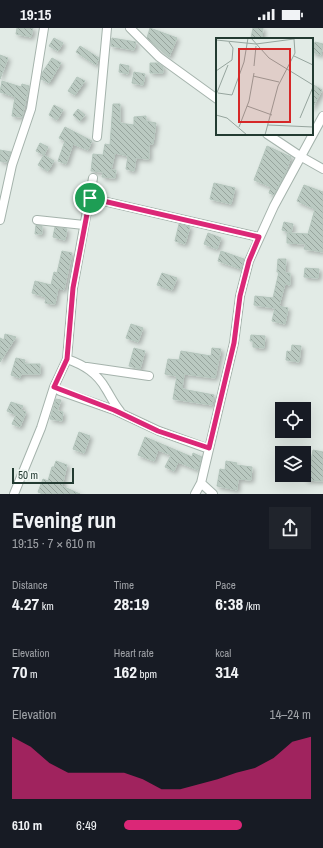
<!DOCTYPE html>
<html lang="en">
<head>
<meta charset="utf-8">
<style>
  body { margin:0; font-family:"Archivo Narrow",sans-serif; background:#20242c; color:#f1f3f6; height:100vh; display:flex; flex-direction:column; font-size:15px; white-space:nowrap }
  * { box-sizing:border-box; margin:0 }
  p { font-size:13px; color:#9ea1a6 }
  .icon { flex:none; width:22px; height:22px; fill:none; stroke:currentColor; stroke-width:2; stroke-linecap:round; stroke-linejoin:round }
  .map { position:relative; height:466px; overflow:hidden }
  .details { display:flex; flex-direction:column; background:#171b24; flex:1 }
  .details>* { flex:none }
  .fabs { position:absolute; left:275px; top:374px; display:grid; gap:8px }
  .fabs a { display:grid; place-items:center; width:36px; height:36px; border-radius:0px; background:#171b24; box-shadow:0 4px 16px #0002; font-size:20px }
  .scale { position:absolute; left:12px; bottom:10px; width:62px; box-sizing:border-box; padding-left:4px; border:2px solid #233b32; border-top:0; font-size:11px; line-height:14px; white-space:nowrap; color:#233b32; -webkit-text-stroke:3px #f2f8f4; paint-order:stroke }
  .pin { position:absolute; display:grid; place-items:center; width:34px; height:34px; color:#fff; margin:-17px; border:2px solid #fff; border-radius:50%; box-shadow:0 1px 4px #0007 }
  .round { display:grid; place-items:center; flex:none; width:42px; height:42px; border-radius:0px; background:#20242c }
  .overview { display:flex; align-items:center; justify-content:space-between; height:68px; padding:0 12px }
  h1 { font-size:22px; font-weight:800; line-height:30px }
  .metrics { display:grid; grid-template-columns:repeat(3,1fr); gap:6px; height:68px; padding:4px 12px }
  .metrics div { display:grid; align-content:center }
  .metrics b { font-size:17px; font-weight:800 }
  .metrics small { font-size:11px; font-weight:400 }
  .metrics p { font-size:11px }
  .chart { height:112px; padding:8px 12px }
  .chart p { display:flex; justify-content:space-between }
  .chart svg { width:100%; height:72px; margin-top:4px; fill:#db2777; opacity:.7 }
  ul { padding:0 12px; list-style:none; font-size:13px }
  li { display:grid; grid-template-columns:64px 48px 1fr; align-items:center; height:30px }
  li i { height:10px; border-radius:5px; background:#db2777 }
  .status { display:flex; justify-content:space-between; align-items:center; height:28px; padding:0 20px; background:#171b24; direction:ltr }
  .status svg { height:11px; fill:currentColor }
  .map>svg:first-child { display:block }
  .building { fill:url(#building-back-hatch); stroke:#b4c5bc; filter:url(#shadow) }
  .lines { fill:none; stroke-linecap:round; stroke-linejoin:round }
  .minor-casing { stroke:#a5b3ac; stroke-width:10 }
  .minor { stroke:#fff; stroke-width:8 }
  .route-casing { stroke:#fff; stroke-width:8 }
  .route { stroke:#db2777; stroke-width:5 }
  .inset-road { fill:none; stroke:#96a59e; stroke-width:1 }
  .view { fill:#d62828; fill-opacity:0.15; stroke:#d62828; stroke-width:2 }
  .inset-edge { fill:none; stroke:#233b32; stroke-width:2 }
</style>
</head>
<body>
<div class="status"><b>19:15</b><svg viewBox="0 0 49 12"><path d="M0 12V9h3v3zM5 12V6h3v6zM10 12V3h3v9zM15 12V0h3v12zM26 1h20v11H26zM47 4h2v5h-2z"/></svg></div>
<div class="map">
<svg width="323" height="466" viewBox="0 0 323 466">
  <defs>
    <pattern id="building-back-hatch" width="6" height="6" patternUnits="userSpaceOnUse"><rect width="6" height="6" fill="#bac9c1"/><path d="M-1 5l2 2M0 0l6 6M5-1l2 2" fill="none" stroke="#97a49d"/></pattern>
    <filter id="shadow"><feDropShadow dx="2.5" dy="2.5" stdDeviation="2" flood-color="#0004"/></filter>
  </defs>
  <rect width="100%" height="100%" fill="#e2ebe6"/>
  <!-- building -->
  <path class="building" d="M17,0H33L31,9L16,6Z
    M150,0L177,10L169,29L147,10Z
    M253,0H263L262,11L251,10Z
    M54,10L63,15L58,23L49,18Z
    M112,10L136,14L134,22L111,18Z
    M315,14L323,16L321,27L312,24Z
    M80,18L99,30L96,37L76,24Z
    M0,27L8,30L0,51Z
    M52,30L61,35L49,55L41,51L42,45Z
    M150,35H158L163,39V45H150Z
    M120,36L129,38L128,46L119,44Z
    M134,44L145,46L143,57L132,55Z
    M77,49L85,53L75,67L68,63Z
    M2,53L21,59L22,56L29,58L22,89L12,88L15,69L0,64Z
    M312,56L322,62L312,81Z
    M113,76H120V95L134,97V89L146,88V93L156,95L153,116H149V131L136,130L134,143L126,141L128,128L115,125L111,142H116L115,150L102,149L103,144L91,143L93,126L103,127L105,116L110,117Z
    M54,77L63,82L57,92L49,87Z
    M78,81L85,87L80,93L73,87Z
    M65,99L92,113L88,122L73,116L66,136L58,133L65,113L59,110Z
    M40,115L48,119L44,127L36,123Z
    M267,118L291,129L286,144L274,167L269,165L271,159L254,152Z
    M0,122L11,124L7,134L0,133Z
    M44,127L54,133L48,143L38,137Z
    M214,155L235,160L231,176L210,171Z
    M304,157L323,164V224L304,221L306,216L287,215V205L308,206L315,181L297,173Z
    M284,194L293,196L291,205L282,202Z
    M179,196L190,199L185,216L175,213Z
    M36,197L42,198V206H35Z
    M55,199L67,201L65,212L53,209Z
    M208,205L221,210L217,221L204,216Z
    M62,223L72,225L64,262L58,260L55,276L45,275L46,269L32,265L35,253L51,257L54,244L57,245Z
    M221,223L244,231L241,241L218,233Z
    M278,231H286L285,245H290V257L285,256L279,278L288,280L285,296L272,293L275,280L254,277L255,268L273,270L279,244H277Z
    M305,240L319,241L318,250L304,249Z
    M162,245L177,250L172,262L157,257Z
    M131,296L143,300L138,314L126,310Z
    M5,306L16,309L0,334V310L4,312Z
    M251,307L265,308L264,320L253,319V313H250Z
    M292,317L301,318L299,334L286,332L287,323L291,324Z
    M134,320L145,323L140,341L129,338Z
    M212,320L221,321L215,350L184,346L182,361L214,367L212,377L173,371L177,348L165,346L168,331L179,332L181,323L211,328Z
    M16,330L25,332L24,336H40V346H21L20,350L11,347Z
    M56,371L61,372L57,383L63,384L62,393L50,391Z
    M11,374L23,378L21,382L26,384L20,399L12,396L16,387L7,383Z
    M79,404L90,408L84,425L73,421Z
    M145,409L192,429L193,425L202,429L198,442L178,434L174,443L165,439L171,427L158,422L154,433L138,427Z
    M313,422L323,424V453L305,452L306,438H310Z
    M56,433L67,437L62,458L80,466H43L38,464L43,451L48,453L52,439H54Z
    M226,433L237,435L236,437L252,439L251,452L238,451L237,462L217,458L220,441L225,442Z"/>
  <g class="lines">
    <defs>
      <path id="minor" d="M130,0L159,29L217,71
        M267,106L300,128L323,141
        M97,109L107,0
        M90,170L259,209
        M0,192L12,137L31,81L44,0
        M37,192L84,197
        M67,331C84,337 97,345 106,361C111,369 114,376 120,383
        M87,339L149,348
        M54,359L60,363L114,382L159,403L209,421
        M201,455L213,466
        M14,466L41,400L54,359L67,331L73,260L93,150
        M195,466L201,455L234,315L240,268L249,233L274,178L323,88"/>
    </defs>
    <!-- minor casing -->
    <use href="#minor" class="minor-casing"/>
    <!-- minor -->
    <use href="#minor" class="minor"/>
  </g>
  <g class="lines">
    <defs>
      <path id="route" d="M90,170L259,209L249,233L240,268L234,315L209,420L158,403L114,382L54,359L67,331L73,260Z"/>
    </defs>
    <!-- route casing -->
    <use href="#route" class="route-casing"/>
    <!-- route -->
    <use href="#route" class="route"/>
  </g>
  <!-- overview -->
  <g transform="translate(216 10)">
    <rect width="97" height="97" fill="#e2ebe6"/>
    <path class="inset-road" d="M35,0L53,20L97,47M0,2L40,6L78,1M78,18L97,27M38,28L40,8M0,33L16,22L17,10L13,4M37,38L63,44M2,55L16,57L28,24L32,0M0,57L12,27M31,68L56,77M0,77L11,80L31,97M84,80L97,49M52,87L97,89M23,89L33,63L38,35M49,97L62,48L79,15L78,1"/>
    <path class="view" d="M23,11H74V84H23Z"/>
    <rect width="97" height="97" class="inset-edge"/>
  </g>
</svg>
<div class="fabs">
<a><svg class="icon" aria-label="locate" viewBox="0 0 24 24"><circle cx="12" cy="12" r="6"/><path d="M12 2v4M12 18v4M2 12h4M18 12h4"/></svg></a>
<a><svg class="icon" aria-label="layers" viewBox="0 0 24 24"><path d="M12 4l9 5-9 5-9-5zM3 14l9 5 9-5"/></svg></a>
</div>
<div class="scale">50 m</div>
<div class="pin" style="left:90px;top:170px;background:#1e9e55"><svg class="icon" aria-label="arrive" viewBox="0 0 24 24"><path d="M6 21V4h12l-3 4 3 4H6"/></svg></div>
</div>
<section class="details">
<div class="overview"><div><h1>Evening run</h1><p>19:15 · 7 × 610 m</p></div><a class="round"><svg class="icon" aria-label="share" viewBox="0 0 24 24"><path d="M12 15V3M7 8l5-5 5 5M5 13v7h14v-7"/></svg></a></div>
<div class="metrics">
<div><p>Distance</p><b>4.27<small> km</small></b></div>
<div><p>Time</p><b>28:19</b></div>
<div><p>Pace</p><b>6:38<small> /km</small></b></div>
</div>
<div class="metrics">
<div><p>Elevation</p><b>70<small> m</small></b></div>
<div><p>Heart rate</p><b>162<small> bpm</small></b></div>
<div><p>kcal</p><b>314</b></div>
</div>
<div class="chart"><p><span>Elevation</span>14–24 m</p>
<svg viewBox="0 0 160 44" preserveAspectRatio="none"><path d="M0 44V6L10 12L20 22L30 28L40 28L50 28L60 28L70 32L80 38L90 38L100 35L110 32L120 28L130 25L140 19L150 9L160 6V44z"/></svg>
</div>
<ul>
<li><b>610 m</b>6:49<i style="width:63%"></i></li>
</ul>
</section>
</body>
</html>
